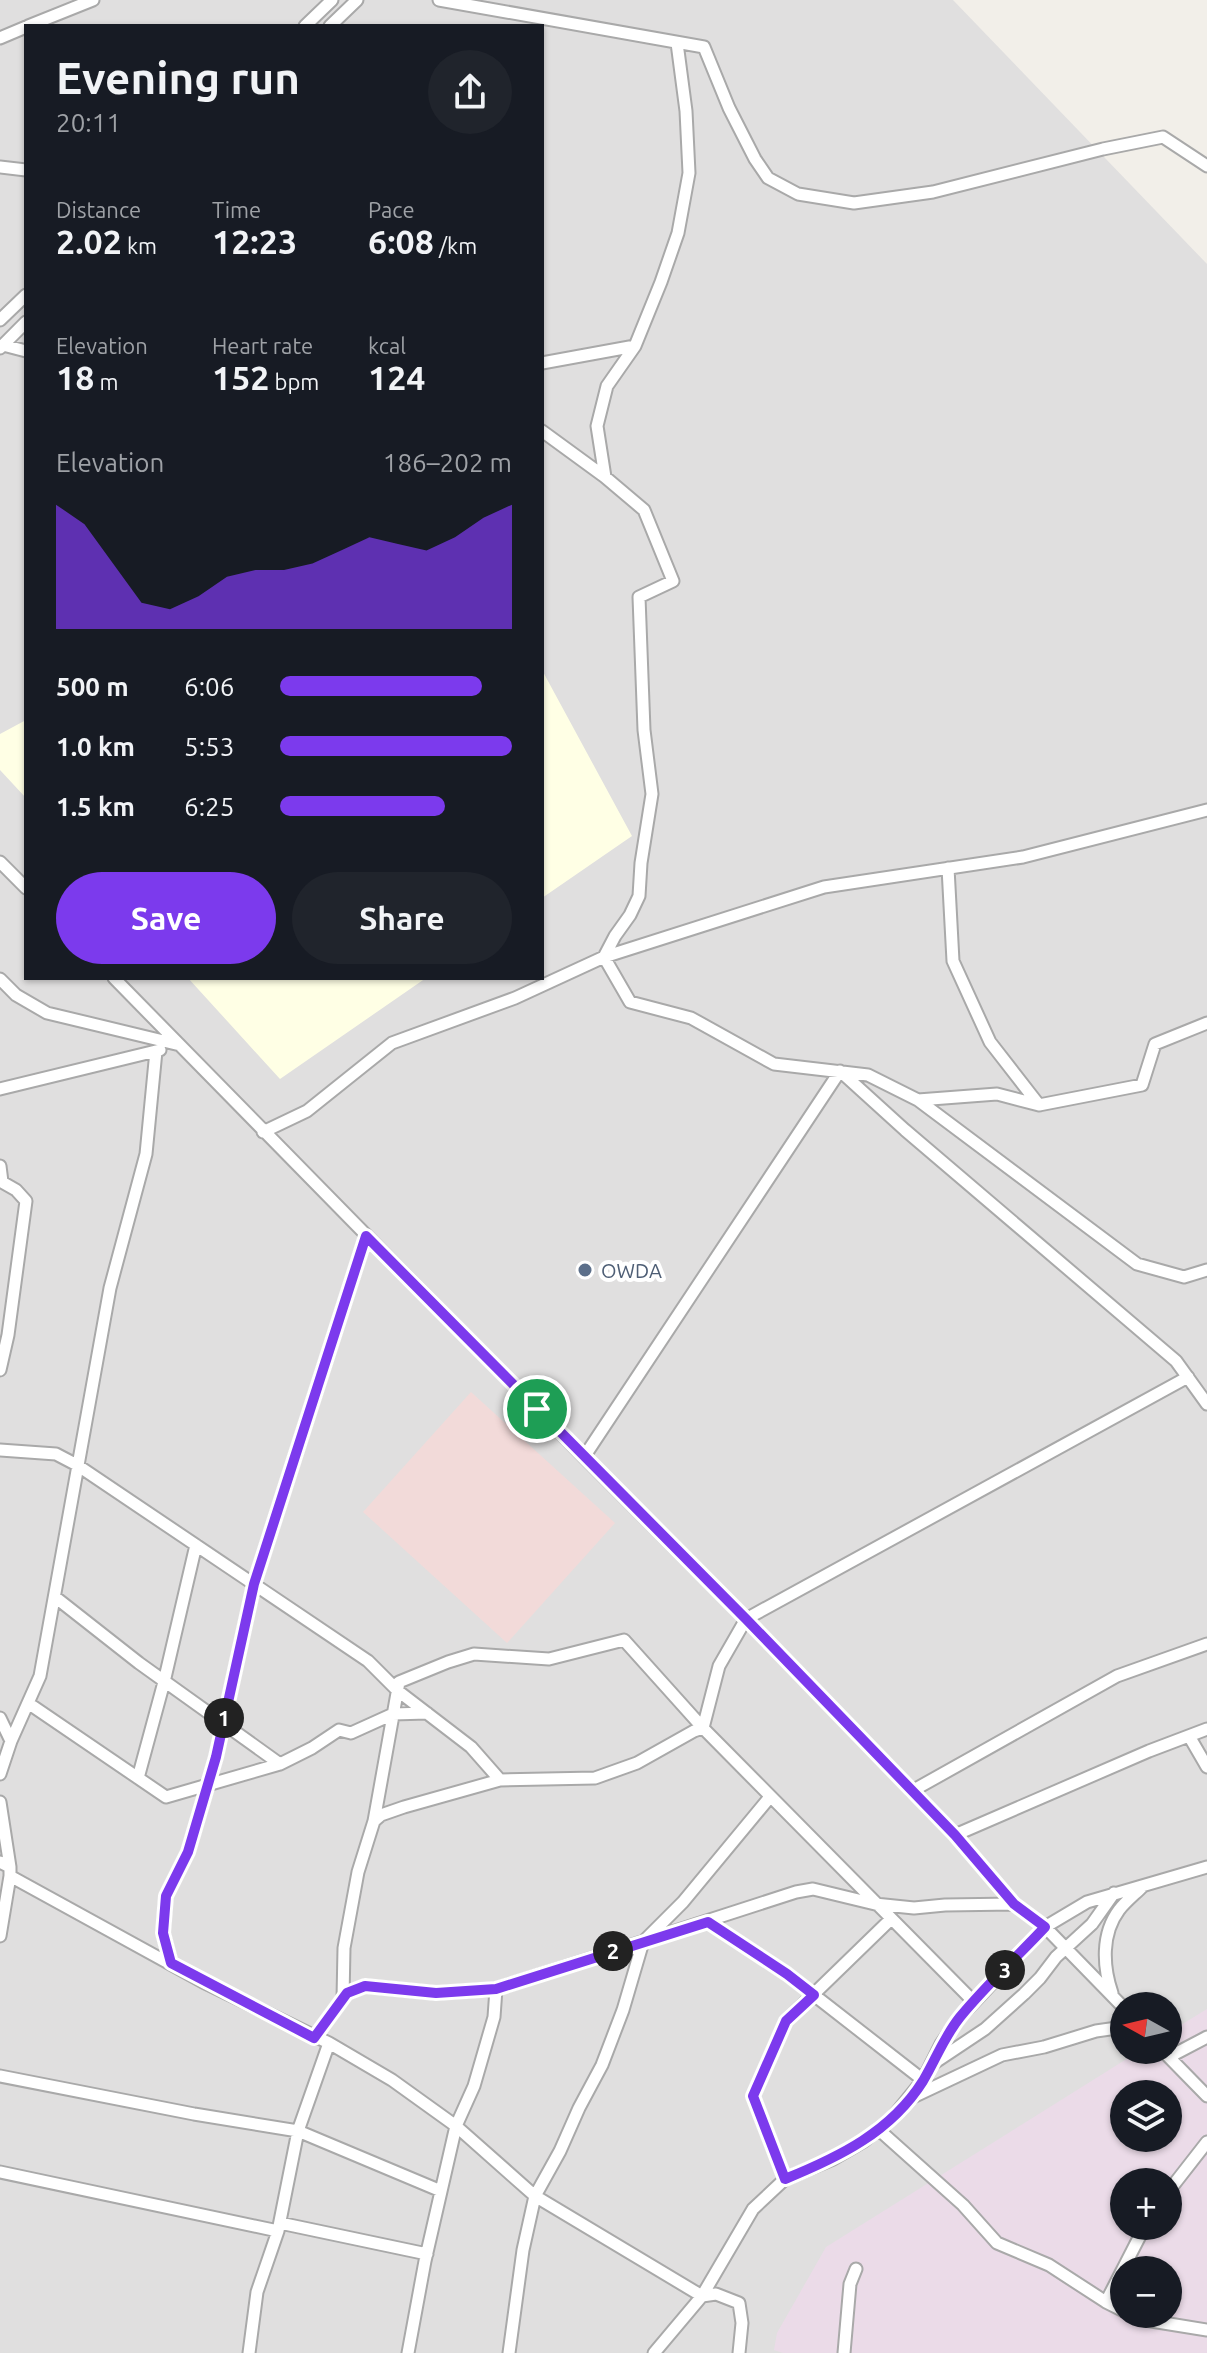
<!DOCTYPE html>
<html lang="en">
<head>
<meta charset="utf-8">
<style>
  body { margin:0; font-family:Ubuntu,sans-serif; background:#20242c; color:#f1f3f6; height:100vh; display:flex; flex-direction:column; font-size:30px; white-space:nowrap }
  * { box-sizing:border-box; margin:0 }
  p { font-size:26px; color:#9ea1a6 }
  .icon { flex:none; width:44px; height:44px; fill:none; stroke:currentColor; stroke-width:2; stroke-linecap:round; stroke-linejoin:round }
  .map { position:relative; flex:1; overflow:hidden }
  .drawer { position:absolute; left:24px; top:24px; width:520px; height:956px; display:flex; flex-direction:column; background:#171b24; border-radius:0px; box-shadow:0 2px 6px #0004 }
  .drawer>* { flex:none }
  .needle { width:52px; rotate:278deg }
  .controls { position:absolute; left:1110px; top:1992px; display:grid; gap:16px }
  .controls a { display:grid; place-items:center; width:72px; height:72px; border-radius:50%; background:#171b24; box-shadow:0 2px 6px #0004; font-size:40px }
  .pin { position:absolute; display:grid; place-items:center; width:68px; height:68px; color:#fff; margin:-34px; border:4px solid #fff; border-radius:50%; box-shadow:0 2px 8px #0007 }
  .km { position:absolute; width:40px; height:40px; margin:-20px; border-radius:50%; background:#222; color:#fff; font-size:22px; line-height:40px; text-align:center }
  .round { display:grid; place-items:center; flex:none; width:84px; height:84px; border-radius:42px; background:#20242c }
  .summary { display:flex; align-items:center; justify-content:space-between; height:136px; padding:0 32px }
  h1 { font-size:44px; font-weight:700; line-height:60px }
  .metrics { display:grid; grid-template-columns:repeat(3,1fr); gap:12px; height:136px; padding:8px 32px }
  .metrics div { display:grid; align-content:center }
  .metrics b { font-size:34px; font-weight:700 }
  .metrics small { font-size:22px; font-weight:400 }
  .metrics p { font-size:22px }
  .chart { height:224px; padding:16px 32px }
  .chart p { display:flex; justify-content:space-between }
  .chart svg { width:100%; height:144px; margin-top:8px; fill:#7c3aed; opacity:.7 }
  .button { display:flex; gap:16px; margin-top:auto; padding:16px 32px }
  .button a { flex:1; height:92px; border-radius:48px; background:#7c3aed; color:#fff; font-size:32px; font-weight:700; line-height:92px; text-align:center }
  .button a+a { background:#20242c; color:#f1f3f6 }
  ul { padding:0 32px; list-style:none; font-size:26px }
  li { display:grid; grid-template-columns:128px 96px 1fr; align-items:center; height:60px }
  li i { height:20px; border-radius:10px; background:#7c3aed }
  .map>svg:first-child { display:block }
  .residential { fill:#e0dfdf; fill-rule:evenodd }
  .commercial { fill:#f2dad9 }
  .industrial { fill:#ebdbe8; fill-rule:evenodd }
  .education { fill:#ffffe5 }
  .lines { fill:none; stroke-linecap:round; stroke-linejoin:round }
  .minor-casing { stroke:#a9a9a9; stroke-width:15 }
  .minor { stroke:#fff; stroke-width:11 }
  .route-casing { stroke:#fff; stroke-width:16 }
  .route { stroke:#7c3aed; stroke-width:10 }
  .service-dot { fill:#5c6f8a; stroke:#fff; stroke-width:3 }
  .labels { text-anchor:middle; dominant-baseline:central; stroke-width:8; stroke-linejoin:round; paint-order:stroke }
  .service-label { font-size:20px; fill:#4e5e75; stroke:#fff; text-anchor:start }
</style>
</head>
<body>
<div class="map">
<svg width="1207" height="2353" viewBox="0 0 1207 2353">
  <rect width="100%" height="100%" fill="#f2efe9"/>
  <!-- residential -->
  <path class="residential" d="M0,0H953L1207,264V2353H0ZM26,26H542V978H26ZM1124,2006H1168V2050H1124ZM1124,2094H1168V2138H1124ZM1124,2182H1168V2226H1124ZM1124,2270H1168V2314H1124Z"/>
  <!-- commercial -->
  <path class="commercial" d="M471,1392L615,1523L507,1643L363,1512Z"/>
  <!-- industrial -->
  <path class="industrial" d="M1207,2009V2353H783L774,2350L777,2333L826,2247L1141,2050H1168V2033ZM1124,2094H1168V2138H1124ZM1124,2182H1168V2226H1124ZM1124,2270H1168V2314H1124Z"/>
  <!-- education -->
  <path class="education" d="M542,670L632,836L542,898Z
    M26,720V798L0,770V734Z
    M188,978H426L280,1079Z"/>
  <g class="lines">
    <defs>
      <path id="minor" d="M439,0L704,47L729,108L755,159L768,178L798,194L854,203L933,192L1103,149L1163,137L1207,166
        M28,26L93,0
        M305,26L332,0
        M330,26L357,0
        M0,38L26,27
        M677,43L686,111L689,173L678,233L661,282L635,346L607,386L597,426L605,477L644,510L673,581L639,597L644,730L652,794L641,863L639,896L630,915L615,936L604,957L630,1002L691,1018L774,1064L868,1075L918,1100L997,1094L1039,1105L1142,1085L1155,1044L1207,1023
        M0,167L26,170
        M0,320L26,295
        M3,345L26,351
        M0,348L26,322
        M542,363L635,346
        M542,431L605,477
        M0,862L26,888
        M948,868L953,961L990,1042L1039,1105
        M114,978L584,1457L746,1619L955,1835L1014,1904L1045,1927L1124,2008
        M0,979L16,995L47,1013L180,1045
        M0,1089L160,1050
        M918,1100L1137,1264L1184,1277L1207,1270
        M263,1132L307,1111L392,1043L515,998L604,957L824,887L1023,857L1207,810
        M0,1166L2,1182L16,1190L26,1201L8,1335L0,1370
        M0,1450L56,1454L77,1465L368,1661L398,1691L471,1747L500,1780
        M584,1457L840,1071L905,1130L1176,1361L1207,1404
        M55,1597L139,1663L280,1764L312,1748L339,1730L351,1733L393,1714L427,1713
        M28,1703L166,1797L280,1764
        M0,1718L11,1741
        M1189,1736L1207,1767
        M0,1774L11,1741L40,1676L110,1288L146,1154L156,1051
        M138,1778L164,1682L196,1545
        M912,1791L1117,1676L1207,1644
        M0,1802L10,1867
        M374,1821L399,1682L448,1662L474,1654L549,1659L624,1640L703,1728L974,2002
        M955,1835L1149,1751L1207,1729
        M0,1862L10,1867V1876L203,1982L329,2043L392,2080L456,2126L535,2196L702,2296L716,2294L739,2303L742,2323L739,2353
        M708,1922L787,1974L923,2080
        M0,1936L10,1876
        M171,1963L163,1933L166,1896L188,1852L216,1757L254,1584L366,1236
        M1112,1993C1103,1967 1101,1934 1119,1910C1125,1902 1135,1894 1142,1887
        M343,1998L344,1948L358,1872L374,1821L381,1815L404,1807L500,1780L595,1778L637,1763L694,1731L703,1728L719,1666L746,1619L1188,1377
        M314,2038L347,1993L365,1986L436,1993L496,1989L796,1892L813,1889L875,1904L914,1908L945,1905L1014,1904
        M1162,2050L1207,2096
        M1169,2057L1207,2037
        M931,2065L985,2029L1024,1994L1040,1978L1056,1957L1092,1924L1114,1893
        M0,2076L194,2114L298,2131L441,2191
        M913,2097L1002,2055L1044,2047L1096,2031L1124,2027
        M878,2129L963,2205L997,2243L1049,2265L1106,2302L1124,2311
        M0,2172L278,2231
        M785,2179L753,2096L786,2021L891,1919
        M1168,2192L1207,2142
        M280,2223L427,2254
        M1106,2302L1145,2226
        M1131,2314L1145,2320L1207,2330
        M249,2353L257,2292L278,2231L298,2131L329,2043
        M408,2353L425,2261L456,2126L474,2086L494,2017L496,1989
        M509,2353L523,2250L535,2196L560,2151L579,2108L602,2065L623,2010L643,1942L683,1902L770,1797
        M654,2353L702,2296L753,2209L785,2179L833,2159L864,2141L893,2117L923,2080L941,2044L960,2017L1045,1927L1087,1902L1207,1867
        M844,2353L850,2284L856,2269"/>
    </defs>
    <!-- minor casing -->
    <use href="#minor" class="minor-casing"/>
    <!-- minor -->
    <use href="#minor" class="minor"/>
  </g>
  <g class="lines">
    <defs>
      <path id="route" d="M366,1236L746,1619L955,1835L1014,1904L1045,1927C1017,1957 986,1985 960,2017C944,2037 936,2059 923,2081C891,2132 839,2157 785,2179L753,2096L786,2021L814,1995L787,1974L708,1922L496,1989L436,1993L365,1986L347,1993L314,2038L171,1963L163,1933L166,1896L188,1852L216,1757L254,1584Z"/>
    </defs>
    <!-- route casing -->
    <use href="#route" class="route-casing"/>
    <!-- route -->
    <use href="#route" class="route"/>
  </g>
  <!-- markers -->
  <circle class="service-dot" cx="585" cy="1270" r="8"/>
  <g class="labels">
    <!-- service labels -->
    <g class="service-label">
      <text x="601" y="1270">OWDA</text>
    </g>
  </g>
</svg>
<div class="controls">
<a><svg class="needle" viewBox="-14 -14 28 28"><path d="M0-13l5 13h-10z" fill="#e53935"/><path d="M0 13l5-13h-10z" fill="#9ea1a6"/></svg></a>
<a><svg class="icon" aria-label="layers" viewBox="0 0 24 24"><path d="M12 4l9 5-9 5-9-5zM3 14l9 5 9-5"/></svg></a>
<a>+</a>
<a>−</a>
</div>
<div class="pin" style="left:537px;top:1409px;background:#1e9e55"><svg class="icon" aria-label="arrive" viewBox="0 0 24 24"><path d="M6 21V4h12l-3 4 3 4H6"/></svg></div>
<b class="km" style="left:224px;top:1718px">1</b>
<b class="km" style="left:613px;top:1951px">2</b>
<b class="km" style="left:1005px;top:1970px">3</b>
<section class="drawer">
<div class="summary"><div><h1>Evening run</h1><p>20:11</p></div><a class="round"><svg class="icon" aria-label="share" viewBox="0 0 24 24"><path d="M12 15V3M7 8l5-5 5 5M5 13v7h14v-7"/></svg></a></div>
<div class="metrics">
<div><p>Distance</p><b>2.02<small> km</small></b></div>
<div><p>Time</p><b>12:23</b></div>
<div><p>Pace</p><b>6:08<small> /km</small></b></div>
</div>
<div class="metrics">
<div><p>Elevation</p><b>18<small> m</small></b></div>
<div><p>Heart rate</p><b>152<small> bpm</small></b></div>
<div><p>kcal</p><b>124</b></div>
</div>
<div class="chart"><p><span>Elevation</span>186–202 m</p>
<svg viewBox="0 0 160 44" preserveAspectRatio="none"><path d="M0 44V6L10 12L20 24L30 36L40 38L50 34L60 28L70 26L80 26L90 24L100 20L110 16L120 18L130 20L140 16L150 10L160 6V44z"/></svg>
</div>
<ul>
<li><b>500 m</b>6:06<i style="width:87%"></i></li>
<li><b>1.0 km</b>5:53<i style="width:100%"></i></li>
<li><b>1.5 km</b>6:25<i style="width:71%"></i></li>
</ul>
<div class="button"><a>Save</a><a>Share</a></div>
</section>
</div>
</body>
</html>
